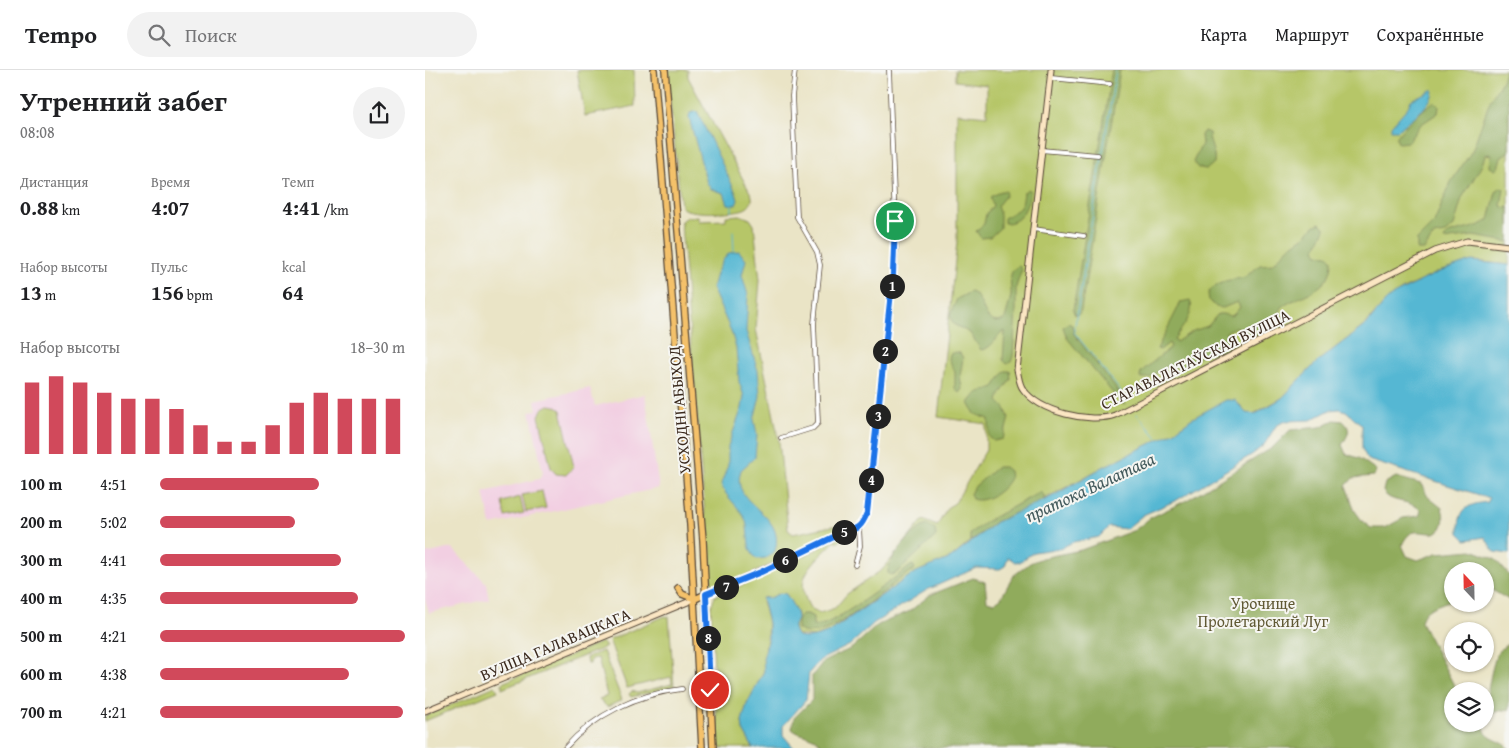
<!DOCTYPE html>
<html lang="ru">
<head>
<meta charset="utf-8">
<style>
  body { margin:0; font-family:"Gentium Book Plus",serif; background:#f2f2f2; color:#202124; height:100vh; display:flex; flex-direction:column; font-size:19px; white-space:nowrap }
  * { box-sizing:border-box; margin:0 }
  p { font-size:16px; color:#757577 }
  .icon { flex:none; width:28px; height:28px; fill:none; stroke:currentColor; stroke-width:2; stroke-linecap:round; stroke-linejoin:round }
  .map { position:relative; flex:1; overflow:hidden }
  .side { display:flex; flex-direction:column; background:#fff; width:425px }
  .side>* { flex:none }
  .needle { width:32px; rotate:338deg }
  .controls { position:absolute; left:1019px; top:492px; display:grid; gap:10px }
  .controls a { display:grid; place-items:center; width:50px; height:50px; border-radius:50%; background:#fff; box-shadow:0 1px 4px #0004; font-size:25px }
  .pin { position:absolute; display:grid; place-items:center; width:42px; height:42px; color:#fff; margin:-21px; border:2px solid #fff; border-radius:50%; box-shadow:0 1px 5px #0007 }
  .km { position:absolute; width:25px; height:25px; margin:-12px; border-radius:50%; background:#222; color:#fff; font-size:14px; line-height:25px; text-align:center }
  .round { display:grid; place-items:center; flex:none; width:52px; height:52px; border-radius:26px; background:#f2f2f2 }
  .summary { display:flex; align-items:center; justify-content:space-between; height:85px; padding:0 20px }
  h1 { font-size:28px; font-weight:800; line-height:38px }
  .metrics { display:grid; grid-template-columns:repeat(3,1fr); gap:8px; height:85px; padding:5px 20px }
  .metrics div { display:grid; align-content:center }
  .metrics b { font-size:21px; font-weight:800 }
  .metrics small { font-size:14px; font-weight:400 }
  .metrics p { font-size:14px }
  .chart { height:140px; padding:10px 20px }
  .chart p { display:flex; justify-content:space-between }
  .chart svg { width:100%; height:90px; margin-top:5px; stroke:#d1495b; stroke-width:6 }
  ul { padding:0 20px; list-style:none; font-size:16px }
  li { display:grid; grid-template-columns:80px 60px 1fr; align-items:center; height:38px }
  li i { height:12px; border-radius:6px; background:#d1495b }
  header { display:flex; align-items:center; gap:30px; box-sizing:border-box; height:70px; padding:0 25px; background:#fff; border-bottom:1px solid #e0e0e0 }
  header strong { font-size:24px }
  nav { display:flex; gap:28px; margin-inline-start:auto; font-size:18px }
  .search { width:350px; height:45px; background:#f2f2f2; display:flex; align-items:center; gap:12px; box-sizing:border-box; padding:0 18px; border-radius:28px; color:#757577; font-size:19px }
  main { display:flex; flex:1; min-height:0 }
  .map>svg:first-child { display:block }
  .built { fill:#f2cfe2 }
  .green { fill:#b6c668; stroke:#787843 }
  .forest { fill:#90ab5c; stroke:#666a3d }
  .water { fill:#55b7d3; stroke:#487078 }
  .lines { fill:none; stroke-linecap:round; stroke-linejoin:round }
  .stream { stroke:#55b7d3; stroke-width:1 }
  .street-casing { stroke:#554637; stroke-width:5.5 }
  .secondary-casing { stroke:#554637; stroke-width:7 }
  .primary-casing { stroke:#554637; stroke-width:8 }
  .street { stroke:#fff; stroke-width:4 }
  .secondary { stroke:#fbe6c3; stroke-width:5 }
  .primary { stroke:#f4c16a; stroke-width:5.5 }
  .route-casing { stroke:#fff; stroke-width:10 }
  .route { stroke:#1a73e8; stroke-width:6 }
  .labels { text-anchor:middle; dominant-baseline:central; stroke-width:4; stroke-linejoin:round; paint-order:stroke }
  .street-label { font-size:16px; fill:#3b2a1e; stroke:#f6f6f2 }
  .park-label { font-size:16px; fill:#605934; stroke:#f6f6f2 }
  .water-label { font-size:18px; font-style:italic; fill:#445b5d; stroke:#f6f6f2 }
</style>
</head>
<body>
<header>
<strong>Tempo</strong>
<div class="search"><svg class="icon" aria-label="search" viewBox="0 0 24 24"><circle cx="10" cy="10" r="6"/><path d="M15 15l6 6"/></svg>Поиск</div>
<nav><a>Карта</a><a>Маршрут</a><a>Сохранённые</a></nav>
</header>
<main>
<section class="side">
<div class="summary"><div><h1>Утренний забег</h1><p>08:08</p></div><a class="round"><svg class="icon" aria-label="share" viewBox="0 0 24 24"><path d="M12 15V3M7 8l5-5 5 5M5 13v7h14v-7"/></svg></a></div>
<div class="metrics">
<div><p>Дистанция</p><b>0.88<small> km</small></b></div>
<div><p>Время</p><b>4:07</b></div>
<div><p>Темп</p><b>4:41<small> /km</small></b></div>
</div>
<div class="metrics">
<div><p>Набор высоты</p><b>13<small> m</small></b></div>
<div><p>Пульс</p><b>156<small> bpm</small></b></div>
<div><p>kcal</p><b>64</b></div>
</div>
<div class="chart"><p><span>Набор высоты</span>18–30 m</p>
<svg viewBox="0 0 160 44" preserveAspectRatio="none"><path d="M5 44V9M15 44V6M25 44V9M35 44V14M45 44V17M55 44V17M65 44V22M75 44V30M85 44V38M95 44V38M105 44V30M115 44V19M125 44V14M135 44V17M145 44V17M155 44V17"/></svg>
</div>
<ul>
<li><b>100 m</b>4:51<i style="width:65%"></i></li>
<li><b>200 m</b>5:02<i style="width:55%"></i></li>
<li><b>300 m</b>4:41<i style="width:74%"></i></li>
<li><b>400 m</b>4:35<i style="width:81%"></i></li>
<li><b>500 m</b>4:21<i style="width:100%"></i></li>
<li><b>600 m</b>4:38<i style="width:77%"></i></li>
<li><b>700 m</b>4:21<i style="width:99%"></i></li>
</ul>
</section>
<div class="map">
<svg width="1084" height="678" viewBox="0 0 1084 678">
  <rect width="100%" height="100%" fill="#f6f6f2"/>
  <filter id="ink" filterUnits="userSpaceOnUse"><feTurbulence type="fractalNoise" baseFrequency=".02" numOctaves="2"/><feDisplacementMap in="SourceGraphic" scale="10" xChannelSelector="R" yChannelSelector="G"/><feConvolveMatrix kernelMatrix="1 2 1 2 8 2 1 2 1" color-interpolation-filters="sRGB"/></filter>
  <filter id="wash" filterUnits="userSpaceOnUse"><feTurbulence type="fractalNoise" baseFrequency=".0096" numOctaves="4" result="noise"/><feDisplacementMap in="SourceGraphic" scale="20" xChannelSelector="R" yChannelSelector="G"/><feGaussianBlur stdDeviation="1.12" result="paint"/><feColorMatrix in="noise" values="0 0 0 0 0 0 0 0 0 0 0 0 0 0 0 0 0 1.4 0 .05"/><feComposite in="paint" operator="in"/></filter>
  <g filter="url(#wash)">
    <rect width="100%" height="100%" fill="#eae4c6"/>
    <!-- built -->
    <path class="built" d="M165,318L170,336L220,324L234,418L66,455L59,422L114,409L118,403L105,341L112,340L110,330Z
      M27,478L61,513L64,529L4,543L0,529V484Z"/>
    <!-- green -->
    <path class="green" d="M152,0H209L210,36L160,46Z
      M242,0H263V7L327,126V130C325,135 324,137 319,139C309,143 264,145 256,137Z
      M530,0H1084V195L1050,191L1014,202L978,219L960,232L939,256L893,291L857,328L826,345L819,342L814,334L801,330L799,332L766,349L749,362L678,397L552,466L526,488L489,503L404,562L389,567L372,565L369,558L372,544L361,524H353L344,529L339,527L337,531L343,553L339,601L322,634L317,651L318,660L328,678H293L286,537L290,526L338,507L336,503L365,494L424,462L413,473L410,471C388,494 367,506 385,538L395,543L410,538L422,524L458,499L498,450L512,456L523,437L530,433L561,380V354L513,347L532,172V43L562,46V15L530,11Z
      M315,145L325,149L329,155L335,210L331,259L354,371L363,460L368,464L417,454C412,468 312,511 293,516L287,514L285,507L256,154L257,150L262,147L273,146L274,151L301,150V146Z
      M124,335L130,336L136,340L148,393L149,397L141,405L131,404L126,398L114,346L117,339Z
      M117,421L121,438L101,442L97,425Z
      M95,427L99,443L80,447L77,432Z
      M240,546L244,547L249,617L206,627L204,624L207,621L212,623L247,614L246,607L202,618L184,570Z
      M177,572L181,577L77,619V613Z
      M178,581L197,630L182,637L174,629L182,626L173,588L166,589L165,594H162L161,588Z
      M70,616L73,621L0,651V646Z"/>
    <!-- forest -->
    <path class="forest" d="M687,0H695L656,240L654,244L650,245L648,240Z
      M1080,0H1084V81L1076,87L1073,98L1070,100L1065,97L1066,84L1060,85L1057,95L1037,128L1029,156L1020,163L1009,165L999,180H992V170L1009,153L1026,112L1047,81L1065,31L1077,11Z
      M1009,32L1014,36L1013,43L995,55L983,72L973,73L971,68C974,61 1003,34 1009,32Z
      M779,61L784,63C784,74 791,83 789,93L782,99L773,98L768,92L777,74L776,65Z
      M1075,117L1079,118L1076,136L1081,138L1084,137V172L1048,166L1019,170L1021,165C1034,159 1052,159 1064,150L1071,122Z
      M603,119L606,121C602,135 598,154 579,153V148C594,138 597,141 599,122Z
      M576,121H580L581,125L572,136L575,145V158L565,167L556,168L551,161L559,154L561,144L568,136L565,127Z
      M895,153L900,159L890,179L893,184L903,185L907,189C908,221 877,223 857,237L855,241L860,249L857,254L820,271L816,268L818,259L810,257L801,262L805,275L802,281L779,284L756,298L741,297L724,308H715L716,302L746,277L744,273L735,280L732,279L756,232L765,230C771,243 756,259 749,269L751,272L768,261L783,256L793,244C806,243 804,252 815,237L812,232L798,238L791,237L784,230L783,224L786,219L800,211L820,207L835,195L848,194L864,177L880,166L889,156Z
      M594,196L597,199L591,217V241L588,286L586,292L582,294L578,290L580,261C570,266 569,278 556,280L545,263L528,254L525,245L532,229L545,222C561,226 556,260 579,250C581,247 585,230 586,226C587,215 581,201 594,196Z
      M643,253L647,255L649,264L700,330V335L697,334L642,268L638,257Z
      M530,282L535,283L538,288L535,306L537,319L534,323L530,318V302L524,289L525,284Z
      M580,301H585L586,309L576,323L573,331L580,338L584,348L578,369L569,371L564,367V349L550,344L544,333L552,323L569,317Z
      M909,350L918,351C928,360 922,366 917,375L921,384L934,388L951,400L949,406L928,408L921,416L930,441L938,452L946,458H960L978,448L994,446L996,441C988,429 963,434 958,421L960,413L971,407L996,414L1003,427L1017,438C1020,447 1020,459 1010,463C995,464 986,455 977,475L982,486L993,490L1012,483L1047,480L1070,489L1084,505V530L1060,516V501H1028L1027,529C1015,536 999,536 996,552L1032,621H1028V654H1059C1058,670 1076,669 1084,678H398C391,663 377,668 367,659L369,648L387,630V606L398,592L427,578L453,555L485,541L505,525L548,508L560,512L562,531L569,533L576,528L588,506L605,493L617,488L656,480L710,460L725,448L762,430L847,378L865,360L895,357Z
      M572,397H579L584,401L585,408C579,420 561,434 547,429L545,424L548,418Z
      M615,422L620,426L617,432L571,452L548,470H545V463L564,450Z
      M502,455L510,459L511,466L473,502L466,505L463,503C461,491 491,457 502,455Z
      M488,495L490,499L487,501C462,515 400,579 372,559V551L376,544H383L388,547V556C404,559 459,515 475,504C480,501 482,497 488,495Z
      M1084,574V639L1070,642L1060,650C1060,635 1066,597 1072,584C1075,579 1079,576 1084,574Z"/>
    <!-- water -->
    <path class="water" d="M1008,19C1009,35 984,50 973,60H966V56L983,37L986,30Z
      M272,41L311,123L313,130L311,135L303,134L299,123L286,119L282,113L264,48L265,43Z
      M314,181L321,190L317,205L323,225L321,261L333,301L335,326L329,350L332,364L330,387L316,400C303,436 362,441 350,481L341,488L332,489C321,481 324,463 321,451C316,437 301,429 296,414L303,395V376L317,338L319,326L314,312L311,278L306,261L287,218L291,204L298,190L304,183Z
      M1046,191L1084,195V484L1069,482L1060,467L1041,470L1034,463C1033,439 1042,434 1063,432L1064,428L943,390L937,379V355L921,341L914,339L905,340L886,350L860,351L851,356L839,375L828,384L752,430L718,445L701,459L684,457L674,467L648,472L636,478L609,482L595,492H590L583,487L580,496L575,499L551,498L502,520L449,553L425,575L395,590L384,603L381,630L358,656V665L369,678H328L318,660L317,651L322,634L339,601L338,588L343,571V553L337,528H345L355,523L361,524C364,529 372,541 372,547C372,551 368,554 369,558C370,575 396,566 404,562L489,503L526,488L571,452L626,427L678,397L749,362L766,349L801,330H810L821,343L830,344L857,328L893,291L942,254L960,232L968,225L1014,202Z"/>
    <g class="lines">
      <!-- stream -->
      <path class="stream" d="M691,0L649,262L700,327
        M307,134V142
        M308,161L309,182
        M712,344L734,370"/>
    </g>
  </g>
  <g filter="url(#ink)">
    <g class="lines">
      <defs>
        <path id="street" d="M626,8L685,14
          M616,80L673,85
          M608,159L659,166
          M356,368L388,358L393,353L389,254L395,195L392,182L372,147L367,26L370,0
          M430,495L435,476L434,457L442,443L445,416L471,177L464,0
          M281,524L434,457
          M140,678C170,644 212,624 257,619"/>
        <path id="secondary" d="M626,0L592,300C594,307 594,314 598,319C614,342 665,354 690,345L1010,181L1042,171L1084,176
          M0,641L270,529"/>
        <path id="primary" d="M229,0L265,455L277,678
          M240,0L278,470L288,678
          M253,518L257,524L270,529L281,524"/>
      </defs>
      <!-- street casing -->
      <use href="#street" class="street-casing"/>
      <!-- secondary casing -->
      <use href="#secondary" class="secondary-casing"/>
      <!-- primary casing -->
      <use href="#primary" class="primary-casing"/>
      <!-- street -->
      <use href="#street" class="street"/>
      <!-- secondary -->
      <use href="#secondary" class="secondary"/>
      <!-- primary -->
      <use href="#primary" class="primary"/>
    </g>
  </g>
  <g class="lines" filter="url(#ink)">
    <defs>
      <path id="route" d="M285,620L281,524L336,502L421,461C434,459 437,455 442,443L468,204L470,151"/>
    </defs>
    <!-- route casing -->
    <use href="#route" class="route-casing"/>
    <!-- route -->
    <use href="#route" class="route"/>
  </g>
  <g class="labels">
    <!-- street labels -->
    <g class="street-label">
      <text transform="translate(770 289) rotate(-26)">СТАРАВАЛАТАЎСКАЯ ВУЛІЦА</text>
      <text transform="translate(254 340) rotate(-95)">УСХОДНІ АБЫХОД</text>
      <text transform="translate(130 574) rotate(-23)">ВУЛІЦА ГАЛАВАЦКАГА</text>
    </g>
    <!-- park labels -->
    <g class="park-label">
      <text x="838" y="533">Урочище<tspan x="838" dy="18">Пролетарский Луг</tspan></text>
    </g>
    <!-- water labels -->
    <g class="water-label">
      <text transform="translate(665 417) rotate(-25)">пратока Валатава</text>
    </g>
  </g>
</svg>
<div class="controls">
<a><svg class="needle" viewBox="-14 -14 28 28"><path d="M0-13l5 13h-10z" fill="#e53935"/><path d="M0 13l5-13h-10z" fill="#757577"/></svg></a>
<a><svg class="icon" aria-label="locate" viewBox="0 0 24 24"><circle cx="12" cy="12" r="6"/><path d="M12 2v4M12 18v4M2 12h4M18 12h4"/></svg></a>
<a><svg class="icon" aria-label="layers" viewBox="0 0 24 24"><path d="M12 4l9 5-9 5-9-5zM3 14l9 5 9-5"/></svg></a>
</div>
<div class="pin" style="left:470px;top:151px;background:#1e9e55"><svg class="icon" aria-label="arrive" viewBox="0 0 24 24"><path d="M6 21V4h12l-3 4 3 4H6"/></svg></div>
<div class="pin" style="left:285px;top:620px;background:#d93025"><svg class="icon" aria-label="check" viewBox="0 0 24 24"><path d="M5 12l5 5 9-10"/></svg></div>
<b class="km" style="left:467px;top:216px">1</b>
<b class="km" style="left:460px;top:281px">2</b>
<b class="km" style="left:453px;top:346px">3</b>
<b class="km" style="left:446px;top:410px">4</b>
<b class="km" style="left:419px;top:462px">5</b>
<b class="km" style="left:360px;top:490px">6</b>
<b class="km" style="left:301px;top:517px">7</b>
<b class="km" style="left:283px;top:568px">8</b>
</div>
</main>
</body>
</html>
